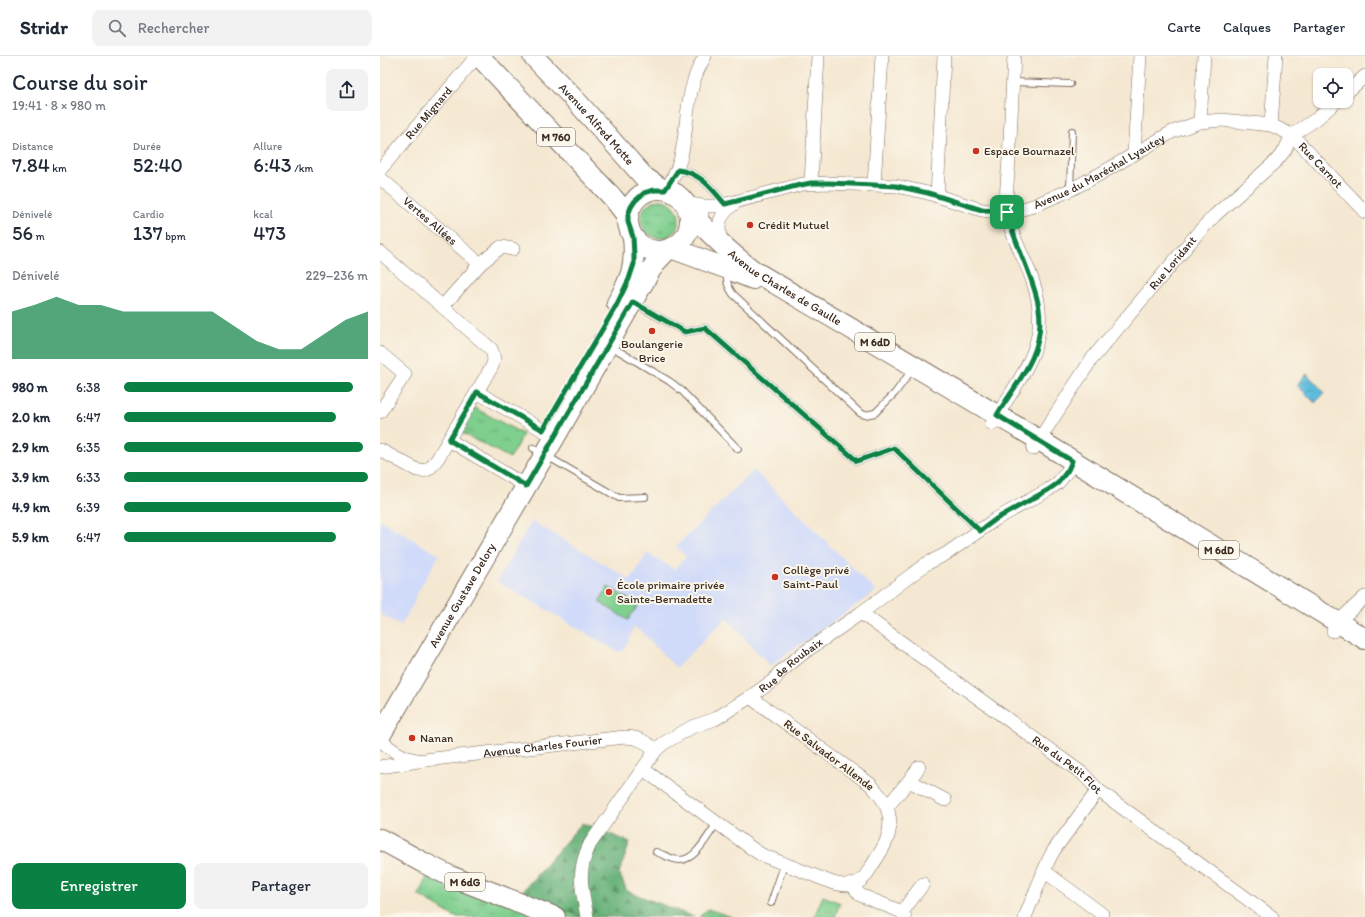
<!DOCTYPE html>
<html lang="fr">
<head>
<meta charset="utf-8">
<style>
  body { margin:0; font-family:Itim,sans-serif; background:#f2f2f3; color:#1f2937; height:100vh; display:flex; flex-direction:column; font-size:15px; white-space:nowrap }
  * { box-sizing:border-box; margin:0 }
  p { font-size:13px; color:#747a83 }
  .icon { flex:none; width:22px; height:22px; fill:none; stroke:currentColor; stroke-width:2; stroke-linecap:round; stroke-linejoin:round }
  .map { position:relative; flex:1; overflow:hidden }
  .details { display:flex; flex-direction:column; background:#fff; width:380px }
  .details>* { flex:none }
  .fabs { position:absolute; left:933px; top:12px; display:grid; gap:8px }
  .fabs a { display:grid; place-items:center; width:40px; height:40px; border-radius:8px; background:#fff; box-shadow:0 1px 3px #0004; font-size:20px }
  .pin { position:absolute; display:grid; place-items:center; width:34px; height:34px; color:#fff; margin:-17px; border-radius:8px; box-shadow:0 2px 6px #0006 }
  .round { display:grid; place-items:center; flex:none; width:42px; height:42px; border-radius:8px; background:#f2f2f3 }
  .headline { display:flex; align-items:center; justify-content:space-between; height:68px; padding:0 12px }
  h1 { font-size:22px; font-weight:600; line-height:30px }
  .metrics { display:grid; grid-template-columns:repeat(3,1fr); gap:6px; height:68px; padding:4px 12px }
  .metrics div { display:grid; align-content:center }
  .metrics b { font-size:20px; font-weight:600 }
  .metrics small { font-size:11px; font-weight:400 }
  .metrics p { font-size:11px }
  .chart { height:112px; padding:8px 12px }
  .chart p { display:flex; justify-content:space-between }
  .chart svg { width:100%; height:72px; margin-top:4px; fill:#0b8043; opacity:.7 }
  .cta { display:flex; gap:8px; margin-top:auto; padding:8px 12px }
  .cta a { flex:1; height:46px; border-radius:8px; background:#0b8043; color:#fff; font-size:16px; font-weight:600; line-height:46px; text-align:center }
  .cta a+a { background:#f2f2f3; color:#1f2937 }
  ul { padding:0 12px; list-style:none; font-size:13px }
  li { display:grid; grid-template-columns:64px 48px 1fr; align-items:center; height:30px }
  li i { height:10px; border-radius:5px; background:#0b8043 }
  header { display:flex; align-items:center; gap:24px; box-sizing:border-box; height:56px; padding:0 20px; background:#fff; border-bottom:1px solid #e0e1e3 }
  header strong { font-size:19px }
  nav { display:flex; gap:22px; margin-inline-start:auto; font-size:14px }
  .search { width:280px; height:36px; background:#f2f2f3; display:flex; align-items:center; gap:10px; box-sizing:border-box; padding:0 14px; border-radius:8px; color:#747a83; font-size:15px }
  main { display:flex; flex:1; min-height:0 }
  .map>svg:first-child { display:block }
  .built { fill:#d0daf9 }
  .grass { fill:url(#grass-tufts); stroke:#5d7c56 }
  .forest { fill:url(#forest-firs); stroke:#516e4c }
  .pitch { fill:#7fcf8f; stroke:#5d7c56 }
  .water { fill:url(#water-waves); stroke:#4d747e }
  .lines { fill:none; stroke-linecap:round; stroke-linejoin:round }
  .service-casing { stroke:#7c6c5d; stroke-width:8 }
  .minor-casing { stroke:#7c6c5d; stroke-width:14 }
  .primary-casing { stroke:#7c6c5d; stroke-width:22 }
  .service { stroke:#fff; stroke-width:6 }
  .minor { stroke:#fff; stroke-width:13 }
  .primary { stroke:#fff; stroke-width:20 }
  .route-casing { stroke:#fff; stroke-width:8 }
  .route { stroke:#0b8043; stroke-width:5 }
  .poi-dot { fill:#c8321e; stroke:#fbf7ec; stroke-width:1.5 }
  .labels { text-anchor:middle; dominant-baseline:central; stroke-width:4; stroke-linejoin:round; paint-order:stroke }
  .shield { fill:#fbf7ec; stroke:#75685c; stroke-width:1 }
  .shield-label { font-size:11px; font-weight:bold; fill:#3b2a1e }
  .street-label { font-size:12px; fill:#3b2a1e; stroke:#fbf7ec }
  .poi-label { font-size:12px; fill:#3b2a1e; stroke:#fbf7ec; text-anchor:start }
</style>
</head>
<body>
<header>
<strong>Stridr</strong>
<div class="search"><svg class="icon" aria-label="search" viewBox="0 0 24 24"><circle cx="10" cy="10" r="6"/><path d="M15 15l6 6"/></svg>Rechercher</div>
<nav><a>Carte</a><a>Calques</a><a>Partager</a></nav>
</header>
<main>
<section class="details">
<div class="headline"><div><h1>Course du soir</h1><p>19:41 · 8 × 980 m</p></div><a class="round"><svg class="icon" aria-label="share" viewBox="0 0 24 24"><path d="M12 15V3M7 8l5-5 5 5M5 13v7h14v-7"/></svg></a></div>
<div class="metrics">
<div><p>Distance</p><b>7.84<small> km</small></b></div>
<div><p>Durée</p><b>52:40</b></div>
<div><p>Allure</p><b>6:43<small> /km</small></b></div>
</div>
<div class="metrics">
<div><p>Dénivelé</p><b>56<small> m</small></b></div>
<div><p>Cardio</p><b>137<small> bpm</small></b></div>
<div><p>kcal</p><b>473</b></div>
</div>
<div class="chart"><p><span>Dénivelé</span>229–236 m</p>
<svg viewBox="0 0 160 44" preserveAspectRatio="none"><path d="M0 44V15L10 11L20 6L30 11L40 11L50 15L60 15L70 15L80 15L90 15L100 24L110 33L120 38L130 38L140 29L150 20L160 15V44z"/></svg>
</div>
<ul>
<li><b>980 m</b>6:38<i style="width:94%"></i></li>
<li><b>2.0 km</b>6:47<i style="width:87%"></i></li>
<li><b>2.9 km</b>6:35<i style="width:98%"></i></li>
<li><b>3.9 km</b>6:33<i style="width:100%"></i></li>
<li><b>4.9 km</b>6:39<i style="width:93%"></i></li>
<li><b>5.9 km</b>6:47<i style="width:87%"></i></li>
</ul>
<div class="cta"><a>Enregistrer</a><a>Partager</a></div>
</section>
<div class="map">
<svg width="985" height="861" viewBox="0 0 985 861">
  <defs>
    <pattern id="grass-tufts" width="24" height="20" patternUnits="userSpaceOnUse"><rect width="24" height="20" fill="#7fcf8f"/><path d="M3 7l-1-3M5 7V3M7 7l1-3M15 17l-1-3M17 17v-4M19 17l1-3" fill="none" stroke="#69a874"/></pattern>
    <pattern id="forest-firs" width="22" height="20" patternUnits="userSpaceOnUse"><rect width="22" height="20" fill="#67b27a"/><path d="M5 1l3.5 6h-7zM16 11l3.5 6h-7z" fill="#569163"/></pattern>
    <pattern id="water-waves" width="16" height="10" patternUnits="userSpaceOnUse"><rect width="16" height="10" fill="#5fbddd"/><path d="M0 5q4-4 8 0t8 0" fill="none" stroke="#509ab3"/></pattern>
  </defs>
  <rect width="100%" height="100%" fill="#fbf7ec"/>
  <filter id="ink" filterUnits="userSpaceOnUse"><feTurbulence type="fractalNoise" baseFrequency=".025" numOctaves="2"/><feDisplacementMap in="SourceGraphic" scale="8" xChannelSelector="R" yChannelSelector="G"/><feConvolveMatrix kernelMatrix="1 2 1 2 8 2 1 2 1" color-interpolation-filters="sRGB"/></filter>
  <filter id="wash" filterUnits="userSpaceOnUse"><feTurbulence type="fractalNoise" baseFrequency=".012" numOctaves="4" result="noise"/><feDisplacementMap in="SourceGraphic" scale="16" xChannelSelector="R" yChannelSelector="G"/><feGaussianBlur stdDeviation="0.9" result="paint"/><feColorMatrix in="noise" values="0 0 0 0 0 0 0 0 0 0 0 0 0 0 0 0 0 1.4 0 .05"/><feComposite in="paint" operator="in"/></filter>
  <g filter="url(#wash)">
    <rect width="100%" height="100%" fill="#f5e8d2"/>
    <!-- built -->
    <path class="built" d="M374,414L496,535L390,610L346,562L296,612L261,576L254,571L244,595L238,596L117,525L152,465L251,524L267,497L296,514L297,510L306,501L296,490Z
      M0,464L59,499L34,543L35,545L21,570L0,558Z"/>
    <!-- grass -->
    <path class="grass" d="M261 163a19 19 0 1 1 38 0a19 19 0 1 1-38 0Z
      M93,351L143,378L130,402L80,376Z
      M56,803L140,838L203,861H75L38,839Z
      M443,840L460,847L455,861H434Z
      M328,853L352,861H319Z"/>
    <!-- forest -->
    <path class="forest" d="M202,767L250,786L239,817L247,835L314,861H203L140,838Z"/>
    <!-- pitch -->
    <path class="pitch" d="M228,531L258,549L248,564L219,546Z"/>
    <!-- water -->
    <path class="water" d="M927,318L945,337L935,347L917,329Z"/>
  </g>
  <g filter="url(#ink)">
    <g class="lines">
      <defs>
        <path id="service" d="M633,26L690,28
          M298,114C321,117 331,132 345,148
          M690,134L692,75
          M348,215C346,225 347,229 353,238L480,357L485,359L495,357L515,337L529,318
          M254,247L305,276L325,272L477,405L514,392L600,475
          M217,282L289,325L302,335L358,393
          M153,392L239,442L265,441
          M276,796C283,798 292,804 300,804C316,804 328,779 337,767
          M391,847L404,809"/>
        <g id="minor">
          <path d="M966,37L985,20"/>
          <path d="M820,66L824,0"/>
          <path d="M891,69L896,0"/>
          <path d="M754,98L760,0"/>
          <path id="s1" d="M0,114L97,0"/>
          <path id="s2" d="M0,122L100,208L121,191L133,193"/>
          <path d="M431,127L438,0"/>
          <path d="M494,129L502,0"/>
          <path d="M285,134C310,103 302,64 313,28C315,19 320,9 325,0"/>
          <path d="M557,140L564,0"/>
          <path id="s3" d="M304,147L322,150H339L423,128L449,127L516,130L548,137L602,154L618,156L636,155L653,150L690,134L720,118L792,76L820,66L842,64L891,69L912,79L985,156"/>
          <path d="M306,178L322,159"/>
          <path d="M343,189C335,170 339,159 355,147"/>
          <path d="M0,196L111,293C116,302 114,309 108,317"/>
          <path d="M63,250L100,208"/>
          <path d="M0,297L25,318L0,356"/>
          <path d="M97,336L175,381"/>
          <path d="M612,368C641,318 675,286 652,223C645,202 629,177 627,155C625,138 628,120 629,103C631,69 632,34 634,0"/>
          <path d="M69,384L146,430"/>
          <path id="s4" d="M653,393L711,304L817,178L834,160L896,105L905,94L912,79L935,64L957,45"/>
          <path d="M0,394L37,414C46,416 50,413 55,406"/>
          <path d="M58,402L105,322"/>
          <path id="s5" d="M481,557L703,718L718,734L892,861"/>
          <path d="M953,575L962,562L985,541"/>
          <path d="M0,684C12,694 22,702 37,704"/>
          <path id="s6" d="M0,711L45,704L245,681C258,681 266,686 276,694"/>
          <path d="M263,713L374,794L382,799L453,827C462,829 472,831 480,825C486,821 489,814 493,808C503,793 513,778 509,759C507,746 498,737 490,728L370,641"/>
          <path d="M529,725L565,744"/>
          <path d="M507,751L529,725L539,711"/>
          <path d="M664,815L722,858"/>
          <path d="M472,829L480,839L522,856"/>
          <path id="s7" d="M207,861C202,832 196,817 210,788L276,694L284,687L312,671L335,663L370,641L394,624L399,617L422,598L481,557L546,508L566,498L616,463L668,434L678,427L688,414L692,405"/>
          <path d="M525,861L522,856L543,828"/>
          <path d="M645,861L669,803L674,794L718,734"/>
        </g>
        <g id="primary">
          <path d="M99,0L234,143L244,156L248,166"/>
          <path id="s8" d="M153,0L199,48L264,121L282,133"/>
          <circle cx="279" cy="164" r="31"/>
          <path id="s9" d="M308,154C328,176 349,197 374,215L659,384L985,583"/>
          <path d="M291,192L348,213L373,223"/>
          <path d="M237,247C251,222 256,210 253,181"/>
          <path id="s10" d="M0,680L175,381L270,215L277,205L288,193"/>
          <path d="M0,783L42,806L70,820L175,861"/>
        </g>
      </defs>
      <!-- service casing -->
      <use href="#service" class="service-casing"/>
      <!-- minor casing -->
      <use href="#minor" class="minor-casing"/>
      <!-- primary casing -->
      <use href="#primary" class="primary-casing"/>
      <!-- service -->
      <use href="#service" class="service"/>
      <!-- minor -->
      <use href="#minor" class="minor"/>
      <!-- primary -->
      <use href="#primary" class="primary"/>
    </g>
  </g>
  <g class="lines" filter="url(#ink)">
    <defs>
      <path id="route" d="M298,114C321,117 331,132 345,148L416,130L431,127H449L516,130L548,137L602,154L627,156C629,165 632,173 635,182C650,223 672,258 652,302C643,322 628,340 617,359L692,405L688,414L678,427L668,434L616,463L600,475L514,392L477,405L325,272L305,276L253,246L146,430L69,384L97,336L163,374L236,250L249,223L254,208V200L253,181L248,166V159L251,151L255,145L264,137L274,134H285Z"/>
    </defs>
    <!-- route casing -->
    <use href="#route" class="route-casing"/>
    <!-- route -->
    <use href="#route" class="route"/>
  </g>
  <!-- markers -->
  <g class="poi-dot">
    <circle cx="596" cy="95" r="4"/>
    <circle cx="370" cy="169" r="4"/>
    <circle cx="272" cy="275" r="4"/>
    <circle cx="395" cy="521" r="4"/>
    <circle cx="229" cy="536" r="4"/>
    <circle cx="32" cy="682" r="4"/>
  </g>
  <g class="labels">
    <!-- shield labels -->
    <g class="shield">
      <rect x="157" y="72" width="38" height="18" rx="3"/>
      <rect x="475" y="277" width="40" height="18" rx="3"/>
      <rect x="819" y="485" width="40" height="18" rx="3"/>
      <rect x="65" y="817" width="40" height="18" rx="3"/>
    </g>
    <g class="shield-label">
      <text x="176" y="81">M 760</text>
      <text x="495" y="286">M 6dD</text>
      <text x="839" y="494">M 6dD</text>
      <text x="85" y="826">M 6dG</text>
    </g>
    <!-- street labels -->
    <g class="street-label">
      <text stroke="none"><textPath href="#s1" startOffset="75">Rue Mignard</textPath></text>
      <text stroke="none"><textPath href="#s8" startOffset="93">Avenue Alfred Motte</textPath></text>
      <text stroke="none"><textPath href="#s3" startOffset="680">Rue Carnot</textPath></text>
      <text stroke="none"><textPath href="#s3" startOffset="431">Avenue du Maréchal Lyautey</textPath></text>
      <text stroke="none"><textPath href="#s2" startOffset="66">Vertes Allées</textPath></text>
      <text stroke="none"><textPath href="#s4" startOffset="233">Rue Loridant</textPath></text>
      <text stroke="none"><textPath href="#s9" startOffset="125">Avenue Charles de Gaulle</textPath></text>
      <text stroke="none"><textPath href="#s10" startOffset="163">Avenue Gustave Delory</textPath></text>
      <text stroke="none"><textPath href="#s7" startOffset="350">Rue de Roubaix</textPath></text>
      <text stroke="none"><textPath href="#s6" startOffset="164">Avenue Charles Fourier</textPath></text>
      <text transform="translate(449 699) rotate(37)">Rue Salvador Allende</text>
      <text stroke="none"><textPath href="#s5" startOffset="256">Rue du Petit Flot</textPath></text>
    </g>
    <!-- poi labels -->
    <g class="poi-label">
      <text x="604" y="95">Espace Bournazel</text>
      <text x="378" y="169">Crédit Mutuel</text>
      <text x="272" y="288" text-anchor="middle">Boulangerie<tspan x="272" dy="14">Brice</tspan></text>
      <text x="403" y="514">Collège privé<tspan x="403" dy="14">Saint-Paul</tspan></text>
      <text x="237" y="529">École primaire privée<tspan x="237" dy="14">Sainte-Bernadette</tspan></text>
      <text x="40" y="682">Nanan</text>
    </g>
  </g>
</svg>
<div class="fabs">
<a><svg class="icon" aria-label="locate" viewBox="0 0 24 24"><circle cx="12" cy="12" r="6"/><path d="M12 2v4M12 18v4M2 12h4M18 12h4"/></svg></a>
</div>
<div class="pin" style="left:627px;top:156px;background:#1e9e55"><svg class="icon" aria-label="arrive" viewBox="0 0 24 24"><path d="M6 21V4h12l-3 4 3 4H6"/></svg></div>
</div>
</main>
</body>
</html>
